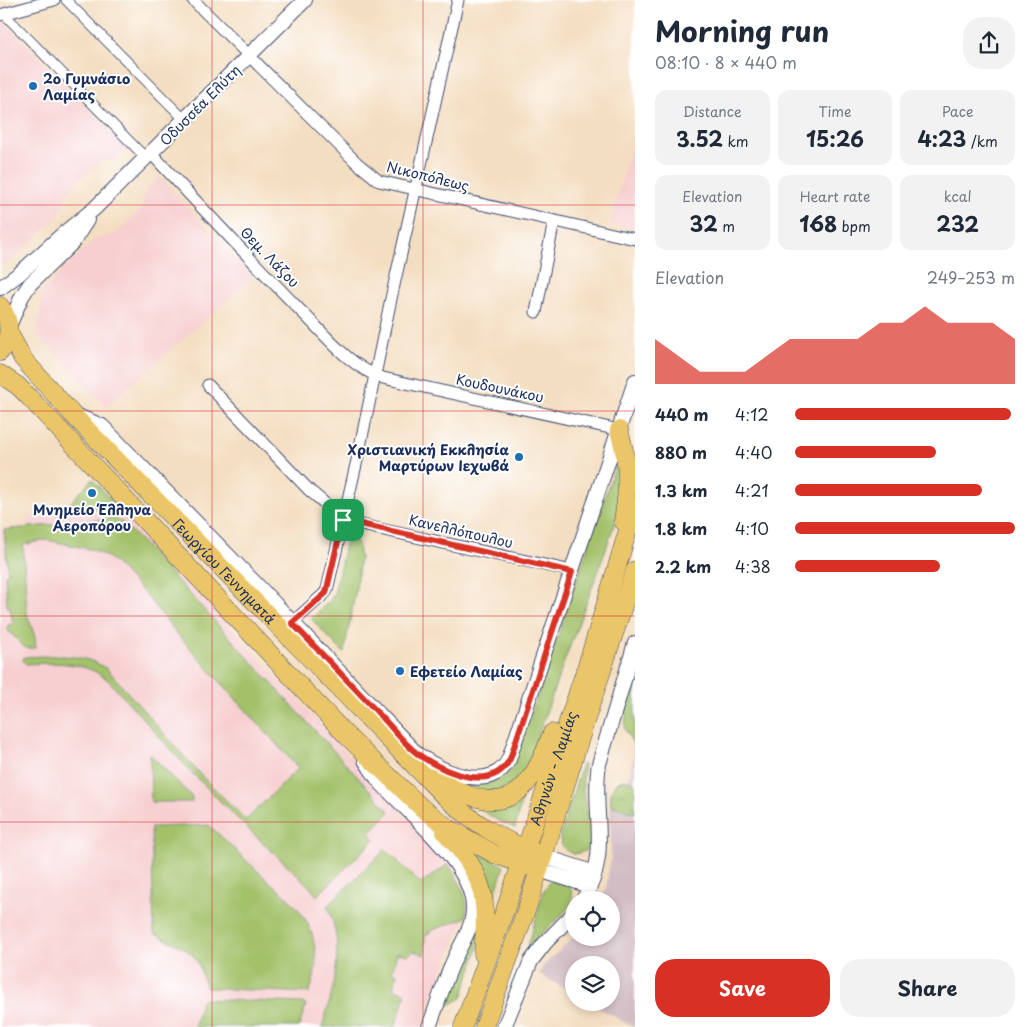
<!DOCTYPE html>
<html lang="en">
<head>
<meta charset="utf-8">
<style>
  body { margin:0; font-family:"Playpen Sans",sans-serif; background:#f2f2f3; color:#1f2937; height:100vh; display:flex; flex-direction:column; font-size:19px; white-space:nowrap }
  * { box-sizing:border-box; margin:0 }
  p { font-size:16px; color:#747a83 }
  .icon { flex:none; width:28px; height:28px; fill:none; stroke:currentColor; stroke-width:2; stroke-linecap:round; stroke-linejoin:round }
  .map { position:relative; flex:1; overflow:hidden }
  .panel { display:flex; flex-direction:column; background:#fff; width:400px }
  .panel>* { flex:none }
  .fabs { position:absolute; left:565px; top:891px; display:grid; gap:10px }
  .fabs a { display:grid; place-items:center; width:55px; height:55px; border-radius:50%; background:#fff; box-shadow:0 2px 8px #0003; font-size:25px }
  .pin { position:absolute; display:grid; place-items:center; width:42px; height:42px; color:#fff; margin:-21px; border-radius:10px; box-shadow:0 2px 8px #0006 }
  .round { display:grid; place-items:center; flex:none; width:52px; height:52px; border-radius:20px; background:#f2f2f3 }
  .summary { display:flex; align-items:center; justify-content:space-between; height:85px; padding:0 20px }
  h1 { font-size:28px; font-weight:700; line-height:38px }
  .figures { display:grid; grid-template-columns:repeat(3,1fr); gap:8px; height:85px; padding:5px 20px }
  .figures div { display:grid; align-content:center; border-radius:12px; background:#f2f2f3; text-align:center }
  .figures b { font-size:21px; font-weight:700 }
  .figures small { font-size:14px; font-weight:400 }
  .figures p { font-size:14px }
  .chart { height:140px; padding:10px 20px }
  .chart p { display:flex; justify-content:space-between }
  .chart svg { width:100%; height:90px; margin-top:5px; fill:#d93025; opacity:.7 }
  .action { display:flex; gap:10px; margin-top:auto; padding:10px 20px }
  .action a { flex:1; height:58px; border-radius:20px; background:#d93025; color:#fff; font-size:20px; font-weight:700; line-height:58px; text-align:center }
  .action a+a { background:#f2f2f3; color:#1f2937 }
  ul { padding:0 20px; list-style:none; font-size:16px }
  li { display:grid; grid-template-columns:80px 60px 1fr; align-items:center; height:38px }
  li i { height:12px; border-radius:6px; background:#d93025 }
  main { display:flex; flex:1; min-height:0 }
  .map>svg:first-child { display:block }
  .built { fill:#f7cfd0 }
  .industrial { fill:#d2bdc5 }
  .green { fill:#a2c169; stroke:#5e7864 }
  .park { fill:url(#park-tufts); stroke:#5e7864 }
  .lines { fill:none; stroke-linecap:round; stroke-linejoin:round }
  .pedestrian-casing { stroke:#3c496d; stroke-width:11 }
  .minor-casing { stroke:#3c496d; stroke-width:13 }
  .tertiary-casing { stroke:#3c496d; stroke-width:16 }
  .primary-casing { stroke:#3c496d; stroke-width:19 }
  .pedestrian { stroke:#fff; stroke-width:9 }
  .minor { stroke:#fff; stroke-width:11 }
  .tertiary { stroke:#fff; stroke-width:14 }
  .primary { stroke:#ebc669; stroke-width:18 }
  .route-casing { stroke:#fff; stroke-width:10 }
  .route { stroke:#d93025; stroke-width:6 }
  .grid { fill:none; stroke:#d62828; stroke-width:1; stroke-opacity:0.55 }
  .poi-dot { fill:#1f6fb2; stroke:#fff; stroke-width:2 }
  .labels { text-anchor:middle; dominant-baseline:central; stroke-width:4; stroke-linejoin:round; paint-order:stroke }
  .poi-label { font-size:14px; font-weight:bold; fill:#1b2f5e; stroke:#fff; text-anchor:start }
  .street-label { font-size:14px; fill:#1b2f5e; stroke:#fff }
</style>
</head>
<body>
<main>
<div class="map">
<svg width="635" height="1027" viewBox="0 0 635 1027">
  <defs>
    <pattern id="park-tufts" width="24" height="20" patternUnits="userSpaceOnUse" patternTransform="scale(1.25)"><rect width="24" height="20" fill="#a2c169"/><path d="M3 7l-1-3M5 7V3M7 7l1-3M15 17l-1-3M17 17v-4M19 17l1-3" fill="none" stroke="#839d5a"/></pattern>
  </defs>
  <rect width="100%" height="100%" fill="#fff"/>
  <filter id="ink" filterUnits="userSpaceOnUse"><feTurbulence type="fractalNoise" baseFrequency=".02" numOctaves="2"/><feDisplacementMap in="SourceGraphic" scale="10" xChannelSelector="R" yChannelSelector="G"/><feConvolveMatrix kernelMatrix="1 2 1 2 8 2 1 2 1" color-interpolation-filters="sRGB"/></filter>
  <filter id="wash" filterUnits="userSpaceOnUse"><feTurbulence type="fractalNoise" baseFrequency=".0096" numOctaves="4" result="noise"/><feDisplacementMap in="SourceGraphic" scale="20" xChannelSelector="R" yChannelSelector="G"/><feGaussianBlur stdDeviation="1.12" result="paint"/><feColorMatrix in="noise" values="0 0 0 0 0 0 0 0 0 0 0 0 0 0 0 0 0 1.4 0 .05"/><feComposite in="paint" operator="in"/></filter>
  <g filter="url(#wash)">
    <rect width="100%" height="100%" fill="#f4dec1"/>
    <!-- built -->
    <path class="built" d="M4,22L128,149L117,160L100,161L69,190L60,214L21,252L12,260L0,264V24Z
      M635,130V229L610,224Z
      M160,177L253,277L106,407L37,335L43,290L94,239L114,235L141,210L146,190Z
      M121,508L455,870L469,907L440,977L422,1027H0V529L26,526L30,517Z"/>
    <!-- industrial -->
    <path class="industrial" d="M635,717V1027H633L590,1003L611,1002V965H574V994L539,974L544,965L574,937L611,938V900H600L606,889L611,856L610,797L611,790L615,783L621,780H629L634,754L631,734Z"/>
    <!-- green -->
    <path class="green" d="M620,452L617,516L599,569L558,678L528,765L523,774L515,782L504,789L497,791L489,792L470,787L462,782C482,783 504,786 514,765Z
      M92,479L117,506L62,512Z
      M112,518L121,521L139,539L390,812L369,833L375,839L317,896L308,885L243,824L193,774L109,681C84,660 56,663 26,664L23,661L24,657C52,656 83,652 107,669L197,771L246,820L298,768L178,635L145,594L112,560L94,550L52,541L44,540L23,545L27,614L35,637L36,648H25L8,631V625L13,624L10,607H7L5,574L8,573L4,530Z
      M348,532L352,533L358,545L360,558L356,589L344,653L311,619L332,598L334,594Z
      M635,675V747L625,729L626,711Z
      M150,754L192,797V802H151Z
      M582,764L584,765C583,773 582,781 583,789C584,804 595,832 590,845C587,852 580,853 573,854C564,850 560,846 560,836Z
      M522,799L515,828L497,820L481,810L482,809L501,808Z
      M209,825C227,842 244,859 262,875C275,887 291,899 301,913C318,936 320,967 309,993L207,988C203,981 202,973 199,965C190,946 171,943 154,933L151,827Z
      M386,849L421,884L448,864C458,879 472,901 465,918L433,930L425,936V955L414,951L408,955L397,953L392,972L397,974L393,989L406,993L395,1027H322C334,988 346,946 327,906Z
      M477,852L504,866L494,897L489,875Z
      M551,880L568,884C572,890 574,896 571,903C565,915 539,935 528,946L544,890Z
      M482,928L478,948L462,998L447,1006L446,1001C455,971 461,953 482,928Z
      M202,999L303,1003L306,1005L299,1027H194Z"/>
    <!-- park -->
    <path class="park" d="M624,780H629L635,784V813L611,805C610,793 611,783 624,780Z"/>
  </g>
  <g filter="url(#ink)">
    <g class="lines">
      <defs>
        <path id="pedestrian" d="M66,0L185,120
          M4,14L146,158"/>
        <path id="minor" d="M193,0L357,163L379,181L635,239
          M0,15L54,0
          M151,153C200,206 250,259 301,311C325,334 349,367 383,378L619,430
          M536,312L554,221
          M208,385L309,490L335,512L345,515
          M343,521L572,571
          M292,623L324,594L327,590L358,456L392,294L458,0"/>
        <path id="tertiary" d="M0,288L19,274L64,233L94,209L305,0
          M9,326L22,296L30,284L73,242L87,220
          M75,415L102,426L258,586L417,754C441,771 491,795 509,759L635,381
          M365,760C370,767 374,775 380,782C408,813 474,865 473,909C473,928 460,945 453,962C444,983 437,1005 429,1027
          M543,856L595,873
          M539,870L590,886
          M583,900C612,853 591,812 599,764L635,643
          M504,1027L531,961L545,943L574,913"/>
        <g id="primary">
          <path d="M0,306C11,320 12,338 0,352"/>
          <path id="s1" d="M9,333L23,359L72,414L442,794C473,823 503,841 543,856"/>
          <path d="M0,374L18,386L28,396L348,737L422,808L447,827L494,854L539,870"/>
          <path d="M619,430C629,464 629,486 623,521"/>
          <path d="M433,777C500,819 527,804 552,733"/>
          <path d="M445,832C485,875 488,897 483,954"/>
          <path id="s2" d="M463,1027L509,899L589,659L635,507"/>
          <path d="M484,1027L528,905L586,719L635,570"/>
        </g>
      </defs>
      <!-- pedestrian casing -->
      <use href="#pedestrian" class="pedestrian-casing"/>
      <!-- minor casing -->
      <use href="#minor" class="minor-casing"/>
      <!-- tertiary casing -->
      <use href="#tertiary" class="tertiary-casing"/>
      <!-- primary casing -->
      <use href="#primary" class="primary-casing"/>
      <!-- pedestrian -->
      <use href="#pedestrian" class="pedestrian"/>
      <!-- minor -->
      <use href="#minor" class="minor"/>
      <!-- tertiary -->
      <use href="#tertiary" class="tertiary"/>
      <!-- primary -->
      <use href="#primary" class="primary"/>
    </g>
  </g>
  <g class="lines" filter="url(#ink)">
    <defs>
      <path id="route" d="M343,520L572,572L510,759C492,793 447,773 422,757C406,747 393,728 379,714C351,684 322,654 292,623L326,593Z"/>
    </defs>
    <!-- route casing -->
    <use href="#route" class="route-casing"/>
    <!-- route -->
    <use href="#route" class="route"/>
  </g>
  <!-- grid -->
  <path class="grid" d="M212,0V1027M423,0V1027M0,205H635M0,411H635M0,616H635M0,822H635"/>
  <!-- markers -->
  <g class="poi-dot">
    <circle cx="33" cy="86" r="5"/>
    <circle cx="519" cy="457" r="5"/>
    <circle cx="92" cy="493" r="5"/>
    <circle cx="400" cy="671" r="5"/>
  </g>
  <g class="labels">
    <!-- poi labels -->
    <g class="poi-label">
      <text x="43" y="78">2ο Γυμνάσιο<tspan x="43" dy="16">Λαμίας</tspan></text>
      <text x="509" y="449" text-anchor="end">Χριστιανική Εκκλησία<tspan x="509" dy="16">Μαρτύρων Ιεχωβά</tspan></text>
      <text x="92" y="509" text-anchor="middle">Μνημείο Έλληνα<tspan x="92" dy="16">Αεροπόρου</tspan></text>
      <text x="410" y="671">Εφετείο Λαμίας</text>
    </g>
    <!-- street labels -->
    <g class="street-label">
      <text transform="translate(200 105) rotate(-45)">Οδυσσέα Ελύτη</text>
      <text transform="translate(428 176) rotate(14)">Νικοπόλεως</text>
      <text transform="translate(270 257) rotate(46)">Θεμ. Λάζου</text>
      <text transform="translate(500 388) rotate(12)">Κουδουνάκου</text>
      <text transform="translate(461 531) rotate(13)">Κανελλόπουλου</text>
      <text stroke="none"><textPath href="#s1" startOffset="322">Γεωργίου Γεννηματά</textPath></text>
      <text stroke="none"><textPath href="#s2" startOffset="274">Αθηνών - Λαμίας</textPath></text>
    </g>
  </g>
</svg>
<div class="fabs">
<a><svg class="icon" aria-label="locate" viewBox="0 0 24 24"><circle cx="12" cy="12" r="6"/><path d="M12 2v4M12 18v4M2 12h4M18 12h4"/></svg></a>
<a><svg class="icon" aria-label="layers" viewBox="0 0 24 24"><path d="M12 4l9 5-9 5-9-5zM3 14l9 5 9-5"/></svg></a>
</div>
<div class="pin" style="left:343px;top:520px;background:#1e9e55"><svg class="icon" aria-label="arrive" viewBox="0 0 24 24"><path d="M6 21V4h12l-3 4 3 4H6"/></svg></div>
</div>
<section class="panel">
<div class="summary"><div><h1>Morning run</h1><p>08:10 · 8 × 440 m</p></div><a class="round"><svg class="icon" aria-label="share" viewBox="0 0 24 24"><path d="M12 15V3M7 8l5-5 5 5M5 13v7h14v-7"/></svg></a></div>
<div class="figures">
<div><p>Distance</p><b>3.52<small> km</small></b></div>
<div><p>Time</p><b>15:26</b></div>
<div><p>Pace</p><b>4:23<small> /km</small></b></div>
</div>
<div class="figures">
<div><p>Elevation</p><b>32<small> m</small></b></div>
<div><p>Heart rate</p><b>168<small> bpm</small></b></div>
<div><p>kcal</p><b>232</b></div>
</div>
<div class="chart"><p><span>Elevation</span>249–253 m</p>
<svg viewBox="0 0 160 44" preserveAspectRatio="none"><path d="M0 44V22L10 30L20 38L30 38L40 38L50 30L60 22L70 22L80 22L90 22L100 14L110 14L120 6L130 14L140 14L150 14L160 22V44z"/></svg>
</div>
<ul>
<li><b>440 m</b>4:12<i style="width:98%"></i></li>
<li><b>880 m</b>4:40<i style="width:64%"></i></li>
<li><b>1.3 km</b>4:21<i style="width:85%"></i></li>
<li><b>1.8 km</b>4:10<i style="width:100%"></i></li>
<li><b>2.2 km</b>4:38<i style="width:66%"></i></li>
</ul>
<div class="action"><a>Save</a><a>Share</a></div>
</section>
</main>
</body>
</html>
